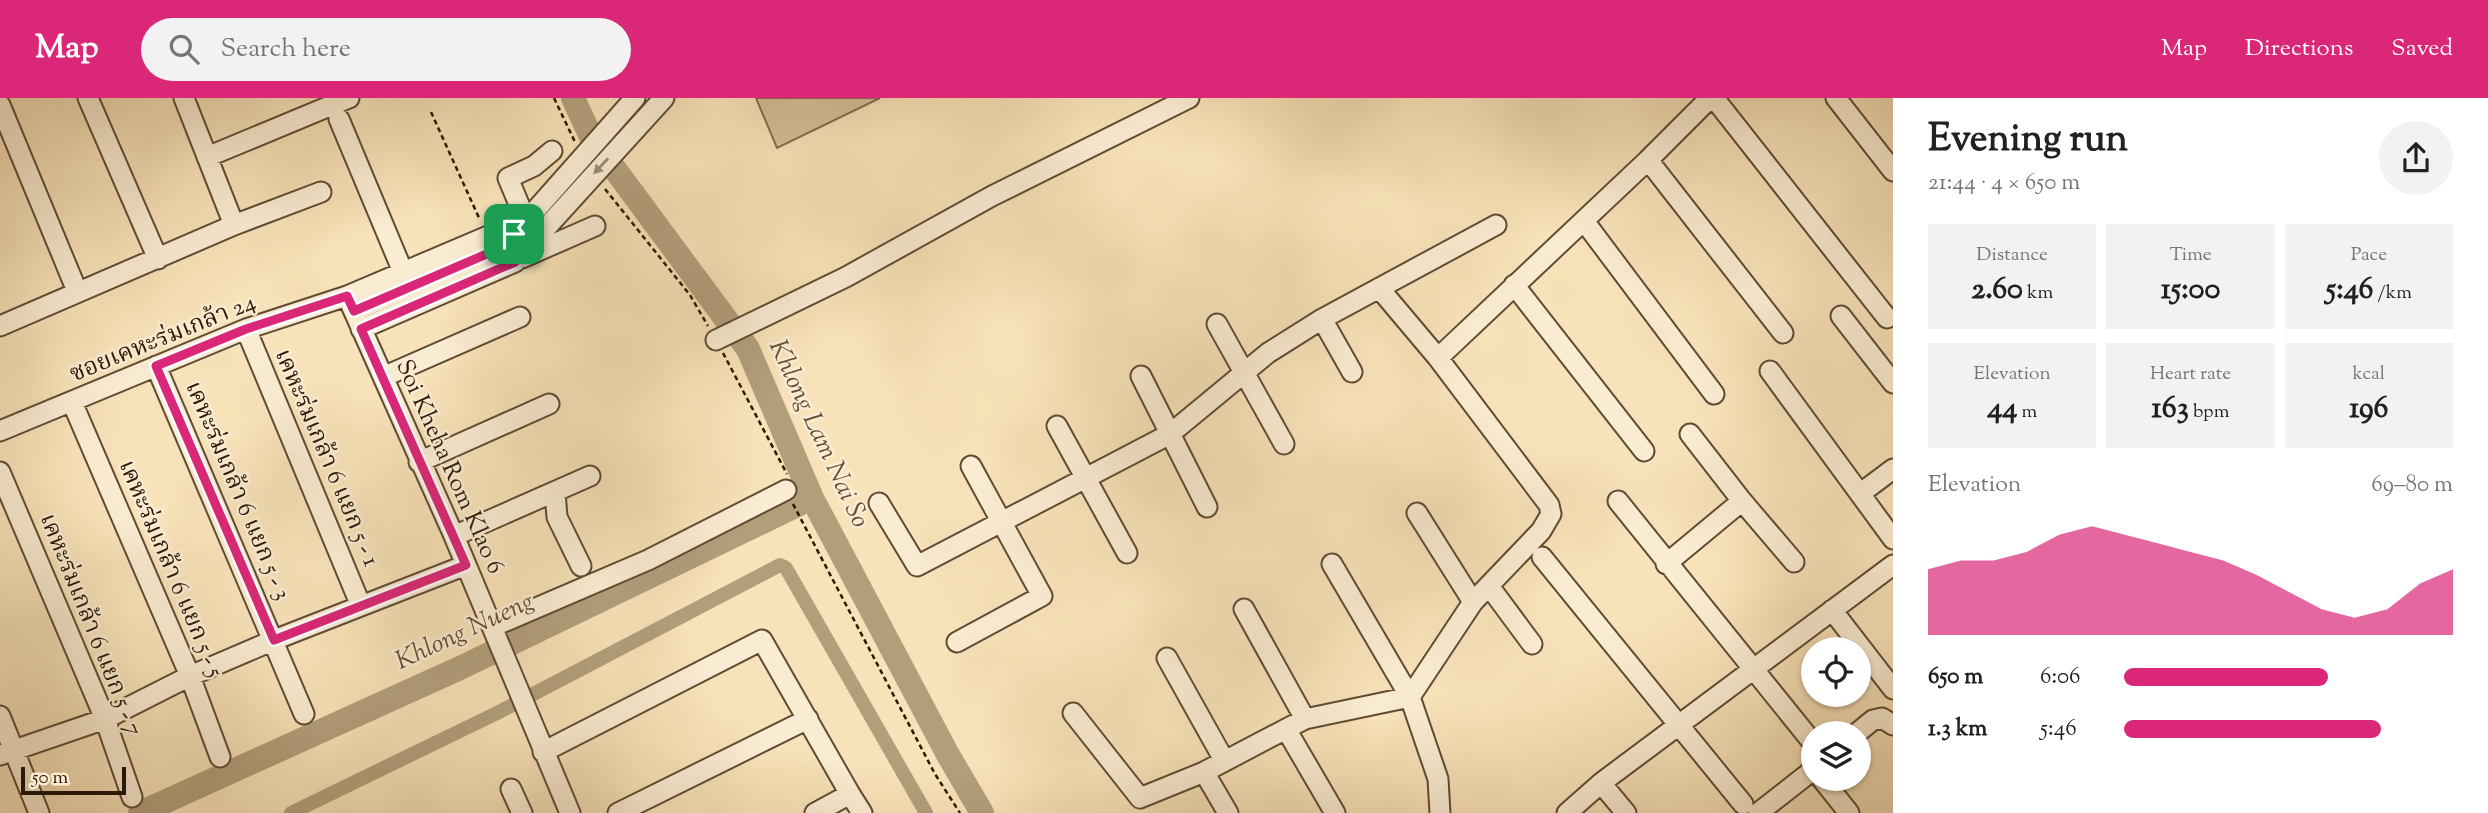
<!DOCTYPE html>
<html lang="en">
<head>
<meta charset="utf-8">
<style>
  body { margin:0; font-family:"Sorts Mill Goudy","Noto Serif Thai",serif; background:#f2f2f2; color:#202124; height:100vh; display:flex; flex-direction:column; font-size:26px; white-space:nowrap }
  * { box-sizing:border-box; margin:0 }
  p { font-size:23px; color:#757577 }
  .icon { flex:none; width:38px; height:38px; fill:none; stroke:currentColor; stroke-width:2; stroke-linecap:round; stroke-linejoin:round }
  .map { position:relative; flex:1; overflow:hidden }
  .sheet { display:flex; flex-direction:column; background:#fff; width:595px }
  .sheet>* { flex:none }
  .controls { position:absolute; left:1801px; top:539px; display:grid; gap:14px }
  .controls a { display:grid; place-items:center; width:70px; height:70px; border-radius:50%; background:#fff; box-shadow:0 2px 5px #0004; font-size:35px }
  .scale { position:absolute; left:21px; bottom:18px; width:105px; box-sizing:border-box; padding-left:7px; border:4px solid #2c1907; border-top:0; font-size:19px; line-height:24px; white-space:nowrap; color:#2c1907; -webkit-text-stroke:5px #faecd2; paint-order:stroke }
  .pin { position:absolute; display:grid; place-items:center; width:60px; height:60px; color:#fff; margin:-30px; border-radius:14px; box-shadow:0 4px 10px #0006 }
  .round { display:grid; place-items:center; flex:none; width:74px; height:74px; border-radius:37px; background:#f2f2f2 }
  .summary { display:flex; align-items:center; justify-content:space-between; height:119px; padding:0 35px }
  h1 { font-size:38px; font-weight:700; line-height:52px }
  .stats { display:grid; grid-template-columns:repeat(3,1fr); gap:10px; height:119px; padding:7px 35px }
  .stats div { display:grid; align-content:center; border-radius:0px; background:#f2f2f2; text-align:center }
  .stats b { font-size:30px; font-weight:700 }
  .stats small { font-size:19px; font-weight:400 }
  .stats p { font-size:19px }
  .chart { height:196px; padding:14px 35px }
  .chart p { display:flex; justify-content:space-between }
  .chart svg { width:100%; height:126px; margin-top:7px; fill:#db2777; opacity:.7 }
  ul { padding:0 35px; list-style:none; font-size:23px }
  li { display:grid; grid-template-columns:112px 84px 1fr; align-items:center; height:52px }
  li i { height:18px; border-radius:9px; background:#db2777 }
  header { display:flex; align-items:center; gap:42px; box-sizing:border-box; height:98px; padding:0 35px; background:#db2777; color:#fff }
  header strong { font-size:33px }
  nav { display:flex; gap:38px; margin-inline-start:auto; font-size:24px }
  .search { width:490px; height:63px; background:#f2f2f2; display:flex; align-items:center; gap:18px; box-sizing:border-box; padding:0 24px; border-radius:38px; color:#757577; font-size:26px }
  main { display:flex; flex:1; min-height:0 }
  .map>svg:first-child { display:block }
  .green { fill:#d5c09b; stroke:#806c51; stroke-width:2 }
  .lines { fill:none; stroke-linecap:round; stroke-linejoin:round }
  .canal { stroke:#b39e7c; stroke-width:14 }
  .river { stroke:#b39e7c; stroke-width:24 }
  .minor-casing { stroke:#5f4b34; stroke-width:23 }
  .path { stroke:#2c1907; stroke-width:2.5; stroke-dasharray:5 3.5; stroke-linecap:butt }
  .minor { stroke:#faecd2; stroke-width:19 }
  .oneway { fill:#9d8d77 }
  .route-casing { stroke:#fff; stroke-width:14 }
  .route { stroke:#db2777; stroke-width:9 }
  .labels { text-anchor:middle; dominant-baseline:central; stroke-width:5; stroke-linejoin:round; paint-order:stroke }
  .street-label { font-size:24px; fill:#2c1907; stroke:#faecd2 }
  .water-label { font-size:26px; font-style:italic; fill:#624e36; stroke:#faecd2 }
</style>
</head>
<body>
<header>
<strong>Map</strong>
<div class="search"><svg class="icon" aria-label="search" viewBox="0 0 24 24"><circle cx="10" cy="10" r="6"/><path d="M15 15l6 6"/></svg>Search here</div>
<nav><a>Map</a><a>Directions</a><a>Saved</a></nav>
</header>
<main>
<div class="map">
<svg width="1893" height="715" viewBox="0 0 1893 715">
  <rect width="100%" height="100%" fill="#f8e2b9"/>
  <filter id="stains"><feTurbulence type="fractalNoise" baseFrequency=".00286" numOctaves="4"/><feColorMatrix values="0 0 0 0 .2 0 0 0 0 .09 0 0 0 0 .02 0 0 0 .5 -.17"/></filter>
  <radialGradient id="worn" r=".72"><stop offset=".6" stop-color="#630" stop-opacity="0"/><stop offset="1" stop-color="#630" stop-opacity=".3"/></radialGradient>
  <!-- green -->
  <path class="green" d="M756,0H880L777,50Z"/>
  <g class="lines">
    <!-- canal -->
    <path class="canal" d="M291,715L497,615L780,467L786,470L926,715"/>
    <!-- river -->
    <path class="river" d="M573,0L591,39L748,251L812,400L947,655L982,715
      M140,715L460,570L812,400"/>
    <defs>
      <path id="minor" d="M88,0L158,161
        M184,0L234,127
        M1714,0L1887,220
        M1836,0L1893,73
        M0,7L77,193
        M339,21L403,174
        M207,59L349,0
        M1648,62L1783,235
        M526,123L508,80L534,68L552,53
        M1584,123L1714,296
        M522,160L595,128
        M1514,187L1644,353
        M1379,190L1438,260
        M347,198L454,438L570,715
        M354,213L503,149L635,0
        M1841,218L1893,285
        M1322,221L1352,274
        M1217,226L1284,346
        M0,228L234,127L321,94
        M246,231L361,508
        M361,231L515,164L664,0
        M716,242L846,179L992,98L1189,0
        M156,268L304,616
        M1770,273L1893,441
        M1141,278L1207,409
        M383,279L520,219
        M72,304L190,578L220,659
        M1057,328L1127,455
        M0,333L246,231L347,198L488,138
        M1690,336L1742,403L1794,464
        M419,364L549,306
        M0,374L105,621L132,699
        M555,394L557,419L581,468
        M1861,395L1893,371
        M1618,403L1813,645
        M879,405L917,468L1170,336L1268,255L1322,221L1496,127
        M1417,415L1473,504
        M454,438L590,378
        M1542,459L1743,706
        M1666,466L1742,403
        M1489,488L1532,546
        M1244,511L1305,621
        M1832,512L1893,591
        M492,529L648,462L786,392
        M957,544L1042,498L971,368
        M1167,560L1224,662
        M1073,615L1140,700L1204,674L1305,621L1410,599L1332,466
        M0,618L39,715
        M1286,631L1335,715
        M1857,635L1873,622L1882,620L1893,627
        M543,654L762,542L850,696L815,715
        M0,657L105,621L190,578L274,542L466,467
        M1204,674L1228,715
        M1822,681L1849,715
        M1601,685L1626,715
        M511,691L522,715
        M850,696L862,715
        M618,715L808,621
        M1440,715L1438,681L1410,599L1473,504L1541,433L1551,416L1549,407L1438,260L1648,62L1710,0
        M1567,715L1601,685L1893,467
        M1758,715L1813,672"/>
    </defs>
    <!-- minor casing -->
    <use href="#minor" class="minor-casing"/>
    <!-- path -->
    <path class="path" d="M554,0L575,44
      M431,14L480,122
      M605,91L690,197L708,228
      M723,255L787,376
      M793,406L935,676L960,715"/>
    <!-- minor -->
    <use href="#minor" class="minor"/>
  </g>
  <!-- one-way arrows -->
  <defs><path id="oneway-solid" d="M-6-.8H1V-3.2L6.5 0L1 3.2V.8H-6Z" transform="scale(1.75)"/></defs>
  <use class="oneway" href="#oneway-solid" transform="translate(601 68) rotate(133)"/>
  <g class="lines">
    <defs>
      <path id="route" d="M514,136L529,148L515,164L361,231L466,467L274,542L156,268L246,231L347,198L354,213L503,149Z"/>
    </defs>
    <!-- route casing -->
    <use href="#route" class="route-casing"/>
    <!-- route -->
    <use href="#route" class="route"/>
  </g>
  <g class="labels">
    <!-- street labels -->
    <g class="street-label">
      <text transform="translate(163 241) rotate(-22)">ซอยเคหะร่มเกล้า 24</text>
      <text transform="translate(326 360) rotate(67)">เคหะร่มเกล้า 6 แยก 5 - 1</text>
      <text transform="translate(449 369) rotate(66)">Soi Kheha Rom Klao 6</text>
      <text transform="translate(237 393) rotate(67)">เคหะร่มเกล้า 6 แยก 5 - 3</text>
      <text transform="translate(170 471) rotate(67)">เคหะร่มเกล้า 6 แยก 5 - 5</text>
      <text transform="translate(90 527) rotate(68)">เคหะร่มเกล้า 6 แยก 5 - 7</text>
    </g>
    <!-- water labels -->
    <g class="water-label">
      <text transform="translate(818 336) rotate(65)">Khlong Lam Nai So</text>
      <text transform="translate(465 534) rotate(-25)">Khlong Nueng</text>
    </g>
  </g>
  <rect width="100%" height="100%" filter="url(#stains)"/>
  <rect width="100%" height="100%" fill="url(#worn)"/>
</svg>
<div class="controls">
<a><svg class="icon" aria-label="locate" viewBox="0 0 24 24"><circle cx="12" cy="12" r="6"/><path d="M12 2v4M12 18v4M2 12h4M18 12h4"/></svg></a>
<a><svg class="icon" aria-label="layers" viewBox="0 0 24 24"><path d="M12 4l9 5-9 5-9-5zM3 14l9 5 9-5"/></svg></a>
</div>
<div class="scale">50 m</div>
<div class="pin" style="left:514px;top:136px;background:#1e9e55"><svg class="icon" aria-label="arrive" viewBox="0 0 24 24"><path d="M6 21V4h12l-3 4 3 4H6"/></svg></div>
</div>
<section class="sheet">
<div class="summary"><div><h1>Evening run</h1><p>21:44 · 4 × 650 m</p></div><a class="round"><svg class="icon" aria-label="share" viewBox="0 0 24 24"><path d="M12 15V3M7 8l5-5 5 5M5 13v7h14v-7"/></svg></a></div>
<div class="stats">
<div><p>Distance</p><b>2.60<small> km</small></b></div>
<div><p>Time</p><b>15:00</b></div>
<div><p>Pace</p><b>5:46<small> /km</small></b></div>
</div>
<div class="stats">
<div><p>Elevation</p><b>44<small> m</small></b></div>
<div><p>Heart rate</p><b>163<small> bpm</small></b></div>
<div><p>kcal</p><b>196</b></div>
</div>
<div class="chart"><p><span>Elevation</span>69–80 m</p>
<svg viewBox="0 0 160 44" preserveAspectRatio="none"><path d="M0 44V21L10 18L20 18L30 15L40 9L50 6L60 9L70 12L80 15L90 18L100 23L110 29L120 35L130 38L140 35L150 26L160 21V44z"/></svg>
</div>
<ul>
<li><b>650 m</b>6:06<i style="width:62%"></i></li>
<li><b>1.3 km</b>5:46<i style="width:78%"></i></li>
</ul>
</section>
</main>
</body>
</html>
